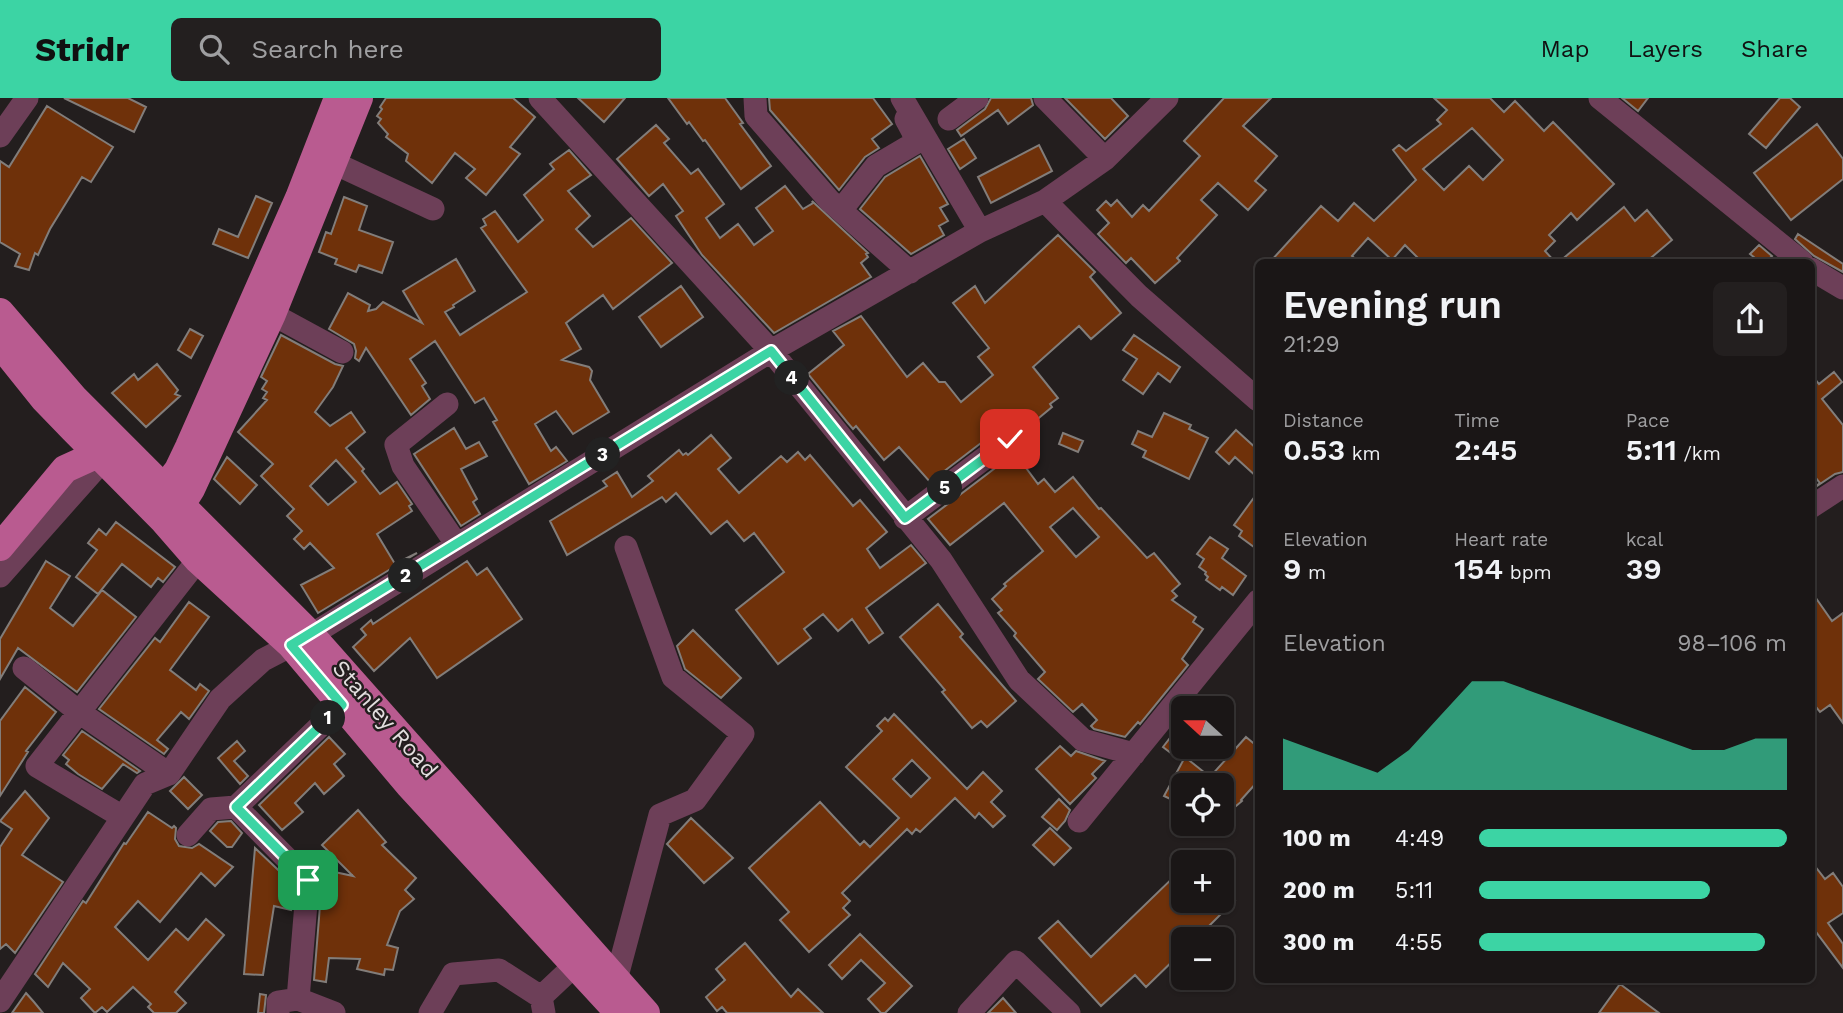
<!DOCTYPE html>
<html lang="en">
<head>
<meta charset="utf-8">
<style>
  body { margin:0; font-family:"Work Sans",sans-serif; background:#231f1f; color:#f1f3f6; height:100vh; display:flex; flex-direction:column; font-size:26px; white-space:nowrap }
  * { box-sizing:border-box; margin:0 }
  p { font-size:23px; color:#9f9fa1 }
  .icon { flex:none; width:38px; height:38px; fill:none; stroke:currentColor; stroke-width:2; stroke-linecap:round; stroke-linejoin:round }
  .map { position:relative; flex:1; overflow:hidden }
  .drawer { position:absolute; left:1255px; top:161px; width:560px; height:724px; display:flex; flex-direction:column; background:#1a1616; border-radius:10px; box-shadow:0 2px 5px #0004,0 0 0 2px #383535 }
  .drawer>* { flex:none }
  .needle { width:46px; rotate:291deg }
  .fabs { position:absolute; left:1171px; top:598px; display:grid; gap:14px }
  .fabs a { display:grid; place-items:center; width:63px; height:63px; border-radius:10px; background:#1a1616; box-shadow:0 2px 5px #0004,0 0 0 2px #383535; font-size:35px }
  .pin { position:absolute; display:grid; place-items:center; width:60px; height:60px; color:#fff; margin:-30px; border-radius:14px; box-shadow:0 4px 10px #0006 }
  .km { position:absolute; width:35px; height:35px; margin:-18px; border-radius:50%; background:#222; color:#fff; font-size:19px; line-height:35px; text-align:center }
  .round { display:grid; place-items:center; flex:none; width:74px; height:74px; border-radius:10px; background:#231f1f }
  .head { display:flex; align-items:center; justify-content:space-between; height:119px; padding:0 28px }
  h1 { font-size:38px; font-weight:600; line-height:52px }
  .figures { display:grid; grid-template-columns:repeat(3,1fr); gap:10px; height:119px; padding:7px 28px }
  .figures div { display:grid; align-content:center }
  .figures b { font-size:30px; font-weight:600 }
  .figures small { font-size:19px; font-weight:400 }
  .figures p { font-size:19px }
  .chart { height:196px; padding:14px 28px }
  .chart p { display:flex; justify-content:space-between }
  .chart svg { width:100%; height:126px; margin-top:7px; fill:#3cd4a4; opacity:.7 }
  ul { padding:0 28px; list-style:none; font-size:23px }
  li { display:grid; grid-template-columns:112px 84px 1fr; align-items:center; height:52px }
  li i { height:18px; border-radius:9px; background:#3cd4a4 }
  header { display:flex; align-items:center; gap:42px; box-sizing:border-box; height:98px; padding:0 35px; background:#3cd4a4; color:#111 }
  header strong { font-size:33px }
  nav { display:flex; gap:38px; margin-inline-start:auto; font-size:24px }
  .search { width:490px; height:63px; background:#231f1f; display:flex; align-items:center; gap:18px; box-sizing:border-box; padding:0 24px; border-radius:10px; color:#9f9fa1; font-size:26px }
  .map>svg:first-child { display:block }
  .building { fill:#6f310a; stroke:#827d7a; stroke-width:2; fill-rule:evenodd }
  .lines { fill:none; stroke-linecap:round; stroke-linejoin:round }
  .minor { stroke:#6d3f58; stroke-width:23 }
  .major { stroke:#b95b90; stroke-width:28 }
  .route-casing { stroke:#fff; stroke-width:14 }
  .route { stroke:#3cd4a4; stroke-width:9 }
  .labels { text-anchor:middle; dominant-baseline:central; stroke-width:5; stroke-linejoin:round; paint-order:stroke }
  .street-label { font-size:23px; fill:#e3dfdf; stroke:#231e1e }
</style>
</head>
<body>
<header>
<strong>Stridr</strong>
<div class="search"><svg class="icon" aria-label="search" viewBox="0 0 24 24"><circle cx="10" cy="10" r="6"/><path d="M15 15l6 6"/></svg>Search here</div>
<nav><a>Map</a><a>Layers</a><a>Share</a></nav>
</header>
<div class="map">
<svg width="1843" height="915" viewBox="0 0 1843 915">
  <rect width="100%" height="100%" fill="#231e1e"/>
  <!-- building -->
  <path class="building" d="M64,0H128L146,9L134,34Z
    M386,0H513L535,19L510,49L520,56L486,97L466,80L475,71L455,55L432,85L406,63L408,56L386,39L388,36L378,25L381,21L377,18L382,11L380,9Z
    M578,0H625L604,24Z
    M668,0H725L743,25L740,26L771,68L741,91L705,42L703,43L689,24L687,26Z
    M769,0H873L892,26L872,41L879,50L865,59L839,92L770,12Z
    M991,0H1031L1033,7L1008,26L998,12L961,38L957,32L985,11Z
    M1065,0H1111L1128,18L1105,41Z
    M1224,0H1271L1243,28L1277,58L1255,83L1266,92L1248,112L1218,85L1201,102L1217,117L1177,160L1180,163L1155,185L1131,160L1126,165L1098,136L1109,125L1097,112L1106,103L1111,108L1117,102L1132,119L1143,107L1149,113L1200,58L1184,43Z
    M1434,0H1490L1504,14L1515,3L1544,33L1553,24L1614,86L1577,122L1571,115L1549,137L1555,143L1545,153L1555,164H1422L1405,147L1392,162L1368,140L1352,158L1359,164H1270L1321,108L1338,123L1354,105L1374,123L1416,82L1393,52L1399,47L1406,53L1441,26L1437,22L1447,12ZM1472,30L1503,62L1483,82L1469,68L1444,92L1423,71Z
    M1622,0H1648L1638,13Z
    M1780,0H1790L1800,9L1766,50L1749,36Z
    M47,8L113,49L91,84L82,79L50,131L38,157L35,155L29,172L15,168L20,156L0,144V63L9,69Z
    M1817,26L1843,61V81L1791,122L1754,75Z
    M656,27L669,41L664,45L691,76L698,71L724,106L706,120L720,140L738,126L754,147L773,133L756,110L785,88L803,111L813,105L812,103L868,155L866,156L868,159L861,165L871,179L774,235L702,157L676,118L683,113L663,86L649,98L617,61Z
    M964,41L976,60L960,71L948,51Z
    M1039,47L1052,73L991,105L978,79Z
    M569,52L591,77L568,93L590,118L576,131L593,149L631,120L672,165L613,211L603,197L566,225L581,251L562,262L589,269L592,273L590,282L609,314L573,336L556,313L535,326L551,353L556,349L567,363L529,386L493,324L497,322L484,300L475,305L435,243L410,261L426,285L422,288L430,301L411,317L366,250L359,263L355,260L356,253L354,246L329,231L348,195L370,207L368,213L376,211L383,204L422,225L403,193L456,161L475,193L453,207L454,209L445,214L460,237L527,194L481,130L486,127L483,121L495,113L518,144L543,122L524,97L554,71L550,66Z
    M920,58L948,106L940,110L948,123L939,128L944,137L911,156L860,111L885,79Z
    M256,98L272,105L248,160L213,146L219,131L238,139Z
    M344,99L367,108L359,132L393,144L382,175L359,167L356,174L335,166L337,161L319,154L326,134L331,136Z
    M1624,109L1635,123L1647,112L1672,142L1646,164H1559Z
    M1798,136L1843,166V174L1814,158L1795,141Z
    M1058,137L1095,174L1090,179L1121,215L1091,241L1079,228L1033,269L1058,300L1050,306L1052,309L1022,334L1015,328L1002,329L930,384L899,349L884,362L856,328L853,331L847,324L808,276L844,247L833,233L861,218L907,279L923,265L939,284H945L961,304L993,277L978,259L989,250L953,205L975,188L985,205Z
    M1759,147L1772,158L1766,164H1760L1750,156Z
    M681,188L703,219L661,249L639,219Z
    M190,231L203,238L191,260L178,252Z
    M281,237L335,266L343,268L333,289L315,314L330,328L351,314L365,334L346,350L364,371L362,373L380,396L397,384L412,406L409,408L412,413L377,436L395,466L417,455L318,515L301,487L334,470L310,445L304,451L294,441L302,433L287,418L294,411L261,378L273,366L238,334L267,302L263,300L267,294L262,291L267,283L261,279ZM336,362L356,384L328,407L310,388Z
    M1134,237L1180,269L1170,284L1158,275L1143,296L1123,282L1137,261L1123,252Z
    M157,266L178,292L175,296L180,298L146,329L112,295L134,276L138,282Z
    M1834,274L1842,284L1822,301L1843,327V374L1835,376L1811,392L1820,385L1811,374V276L1819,286Z
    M1164,315L1191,327L1189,331L1208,340L1189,381L1143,359L1146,353L1132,346L1138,333L1152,339Z
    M454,330L466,351L479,344L487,358L461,371L477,401L473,404L480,416L461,428L414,356Z
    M1236,332L1258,352V380L1235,359L1229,366L1216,354Z
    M1063,335L1083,343L1078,354L1059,346Z
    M711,337L731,360L718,371L739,395L781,358L787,364L798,354L805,362L810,357L853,408L860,402L887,434L867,451L880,470L911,447L926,465L866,510L883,535L869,545L852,521L838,533L823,516L804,531L811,540L778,566L736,512L784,474L754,435L744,443L727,423L711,436L676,395L666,404L662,399L567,457L550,423L607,388L603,383L617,374L632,399L653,383L648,378L679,352L683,357L686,355L688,357Z
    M1015,355L1038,386L1044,381L1055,394L1073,379L1099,411L1101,410L1147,460L1154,455L1180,486L1172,493L1177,498L1172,502L1196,519L1193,524L1203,531L1182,561L1188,567L1140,626L1138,624L1125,639L1094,631L1091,628L1097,622L1082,606L1073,614L1038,581L1045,574L1014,538L1016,535L998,515L1002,512L992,501L1006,488L1004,486L1043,453L1004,405L950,447L928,421ZM1073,410L1099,439L1076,459L1050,429Z
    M227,359L257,387L240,406L214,381Z
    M1258,394V452L1239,438L1242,433L1234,427Z
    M116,424L175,469L163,484L158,480L151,489L122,466L98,496L76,479L97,452L88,445L99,431L106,437Z
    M1210,439L1228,451L1222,460L1246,478L1233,497L1222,489L1220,492L1206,482L1208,479L1205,476L1206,474L1199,469L1204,461L1197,456Z
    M46,463L70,478L50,510L73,528L102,492L136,519L77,594L18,550L0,581V541Z
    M467,463L477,477L487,470L522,521L437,580L410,540L374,573L353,549L366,537L361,531L371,522L373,526Z
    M1811,493L1832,523L1843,515V625L1830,607L1820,614L1811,603Z
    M189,504L209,519L170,572L196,592L200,586L209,593L189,621L181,614L157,642L168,651L164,656L99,611L155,540L160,544Z
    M938,506L963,536L960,539L1016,603L987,629L981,623L972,630L942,594L945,592L900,539Z
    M693,532L741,580L721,600L685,571L677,548Z
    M25,589L56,614L26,653L28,654L0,698V623Z
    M894,616L967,691L983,674L1002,693L991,704L1005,718L993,729L979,715L975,720L955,700L920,734L916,731L912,736L907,731L842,795L850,803L843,810L850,817L809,854L780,822L789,814L749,770L820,704L860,747L864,743L870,749L899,720L846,669L882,633L877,628L885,620L888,623ZM912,662L930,680L911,699L893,681Z
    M1183,623V651L1176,659L1163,649Z
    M82,633L140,673L137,675L123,666L102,691L78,676L66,666L69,662L63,657Z
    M329,639L345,656L334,666L344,678L324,696L315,685L295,705L303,714L282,732L259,707Z
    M1246,639L1258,649V683L1241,702L1242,703L1230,713L1222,702V688H1183V707L1164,698L1185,659L1210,679Z
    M237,643L245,653L234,663L248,678L240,686L218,660Z
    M1060,648L1071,658L1076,653L1105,663L1092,676L1096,680L1070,706L1036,671Z
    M184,679L202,697L188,711L170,693Z
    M25,693L49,720L22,757L63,784L15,855L6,846L0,851V749L12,731L0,723Z
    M1059,701L1070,712L1065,723L1057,732L1042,719Z
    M358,712L386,744L382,747L416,780L405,792L414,801L400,813L387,847L398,850L393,872L385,871L384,877L357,871L360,861L329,860L326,884L314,882L322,783L316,770L353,778L322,747Z
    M148,714L172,730L174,728L176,730L175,741L179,748L192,750L199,746L233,769L215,788L201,775L160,824L138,803L115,829L148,862L176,831L188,842L206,821L224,837L175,894L186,905L176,915H154L148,909L151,906L133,889L107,914L102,909L95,915L81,900L90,891L63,865L48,889L35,876L83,803L86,805L124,745L126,746Z
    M691,720L733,760L704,785L667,746Z
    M231,723L242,735L232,749H227L210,733L218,724Z
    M1050,730L1071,750L1054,767L1033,747Z
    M255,750L294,787L291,812L274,808L263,877L244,876Z
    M1811,763L1825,781L1833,775L1843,789V815L1828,825L1843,846V870L1816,834L1811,838Z
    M1183,770V803H1234L1195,842H1183V853L1146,889L1135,877L1101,908L1039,840L1058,823L1091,859Z
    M860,836L912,888L885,915H881L868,901L885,885L861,862L842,881L829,867Z
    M745,845L791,899L798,891L823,915H727L722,909L717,913L706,899L725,882L716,871Z
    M1620,886L1659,915H1599Z
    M26,895L34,904L43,915H12Z
    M260,896L266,897L264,915H258Z
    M1003,900L1016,915H988Z"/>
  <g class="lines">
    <!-- minor -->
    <path class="minor" d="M540,0L771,253L941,462L1019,582L1083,642L1134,656
      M755,0L756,18L829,102L910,174
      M902,0L980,133
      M1045,0L1105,61
      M1600,0L1802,164
      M949,21L977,0
      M0,38L27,0
      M334,65L433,111
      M1045,103L1139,198L1258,302
      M841,112L876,68L915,45L913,34L906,21
      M1811,171L1843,190
      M272,216L342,254
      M447,306L396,347L403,368L457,447
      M1811,409L1843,388
      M905,420L1010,341
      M0,478L103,362
      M24,570L79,614L169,676
      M121,718L37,668L198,462
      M1079,723L1258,503
      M188,737L211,711L236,709
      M616,882L660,717L695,702L743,636L673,579L626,449
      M541,899L575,867
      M0,903L145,686L169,676L220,601L263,562L311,537L771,253L980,133L1045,103L1105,61L1167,0
      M278,915V904L298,901
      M334,915L298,901L308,782L236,709L342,607
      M430,915L453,876L499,872L541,899L544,915
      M969,915L1016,864L1069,915"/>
    <!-- major -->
    <path class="major" d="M0,214L74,300L311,537L646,915
      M0,246L44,301L73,331L164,423L198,462L291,547L409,687L619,915
      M154,403L178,372L189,349L299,100L338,0
      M168,419L181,407L191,391L272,216L359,0
      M0,449L65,371L98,356"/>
  </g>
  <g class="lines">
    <defs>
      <path id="route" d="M308,782L236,709L342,607L291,547L771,253L905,420L1010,341"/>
    </defs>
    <!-- route casing -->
    <use href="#route" class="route-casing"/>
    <!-- route -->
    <use href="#route" class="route"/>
  </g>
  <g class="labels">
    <!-- street labels -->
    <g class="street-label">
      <text transform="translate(385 621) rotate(49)">Stanley Road</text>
    </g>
  </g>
</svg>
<div class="fabs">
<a><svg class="needle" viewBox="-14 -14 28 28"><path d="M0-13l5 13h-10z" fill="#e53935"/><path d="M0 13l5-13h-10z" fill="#9f9fa1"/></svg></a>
<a><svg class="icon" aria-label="locate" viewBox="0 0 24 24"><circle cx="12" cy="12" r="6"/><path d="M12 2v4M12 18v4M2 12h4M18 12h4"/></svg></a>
<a>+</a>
<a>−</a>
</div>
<div class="pin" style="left:308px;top:782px;background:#1e9e55"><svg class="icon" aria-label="arrive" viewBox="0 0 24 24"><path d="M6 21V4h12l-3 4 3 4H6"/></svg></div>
<div class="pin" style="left:1010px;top:341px;background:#d93025"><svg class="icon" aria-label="check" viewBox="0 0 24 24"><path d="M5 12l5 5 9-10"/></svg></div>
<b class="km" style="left:328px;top:620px">1</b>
<b class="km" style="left:406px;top:478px">2</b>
<b class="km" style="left:603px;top:357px">3</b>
<b class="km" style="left:792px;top:280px">4</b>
<b class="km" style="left:945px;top:390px">5</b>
<section class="drawer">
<div class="head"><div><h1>Evening run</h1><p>21:29</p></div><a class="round"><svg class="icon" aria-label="share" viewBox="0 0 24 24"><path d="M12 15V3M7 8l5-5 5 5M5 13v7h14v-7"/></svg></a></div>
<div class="figures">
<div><p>Distance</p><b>0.53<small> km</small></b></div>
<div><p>Time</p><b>2:45</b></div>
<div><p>Pace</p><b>5:11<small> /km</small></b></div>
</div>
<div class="figures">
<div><p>Elevation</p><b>9<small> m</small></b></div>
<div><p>Heart rate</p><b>154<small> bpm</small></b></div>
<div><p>kcal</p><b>39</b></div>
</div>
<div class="chart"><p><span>Elevation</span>98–106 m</p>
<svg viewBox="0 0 160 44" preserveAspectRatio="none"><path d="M0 44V26L10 30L20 34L30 38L40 30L50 18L60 6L70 6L80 10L90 14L100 18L110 22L120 26L130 30L140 30L150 26L160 26V44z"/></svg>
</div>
<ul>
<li><b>100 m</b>4:49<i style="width:100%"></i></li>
<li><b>200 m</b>5:11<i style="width:75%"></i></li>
<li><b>300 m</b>4:55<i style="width:93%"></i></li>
</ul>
</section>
</div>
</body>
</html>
